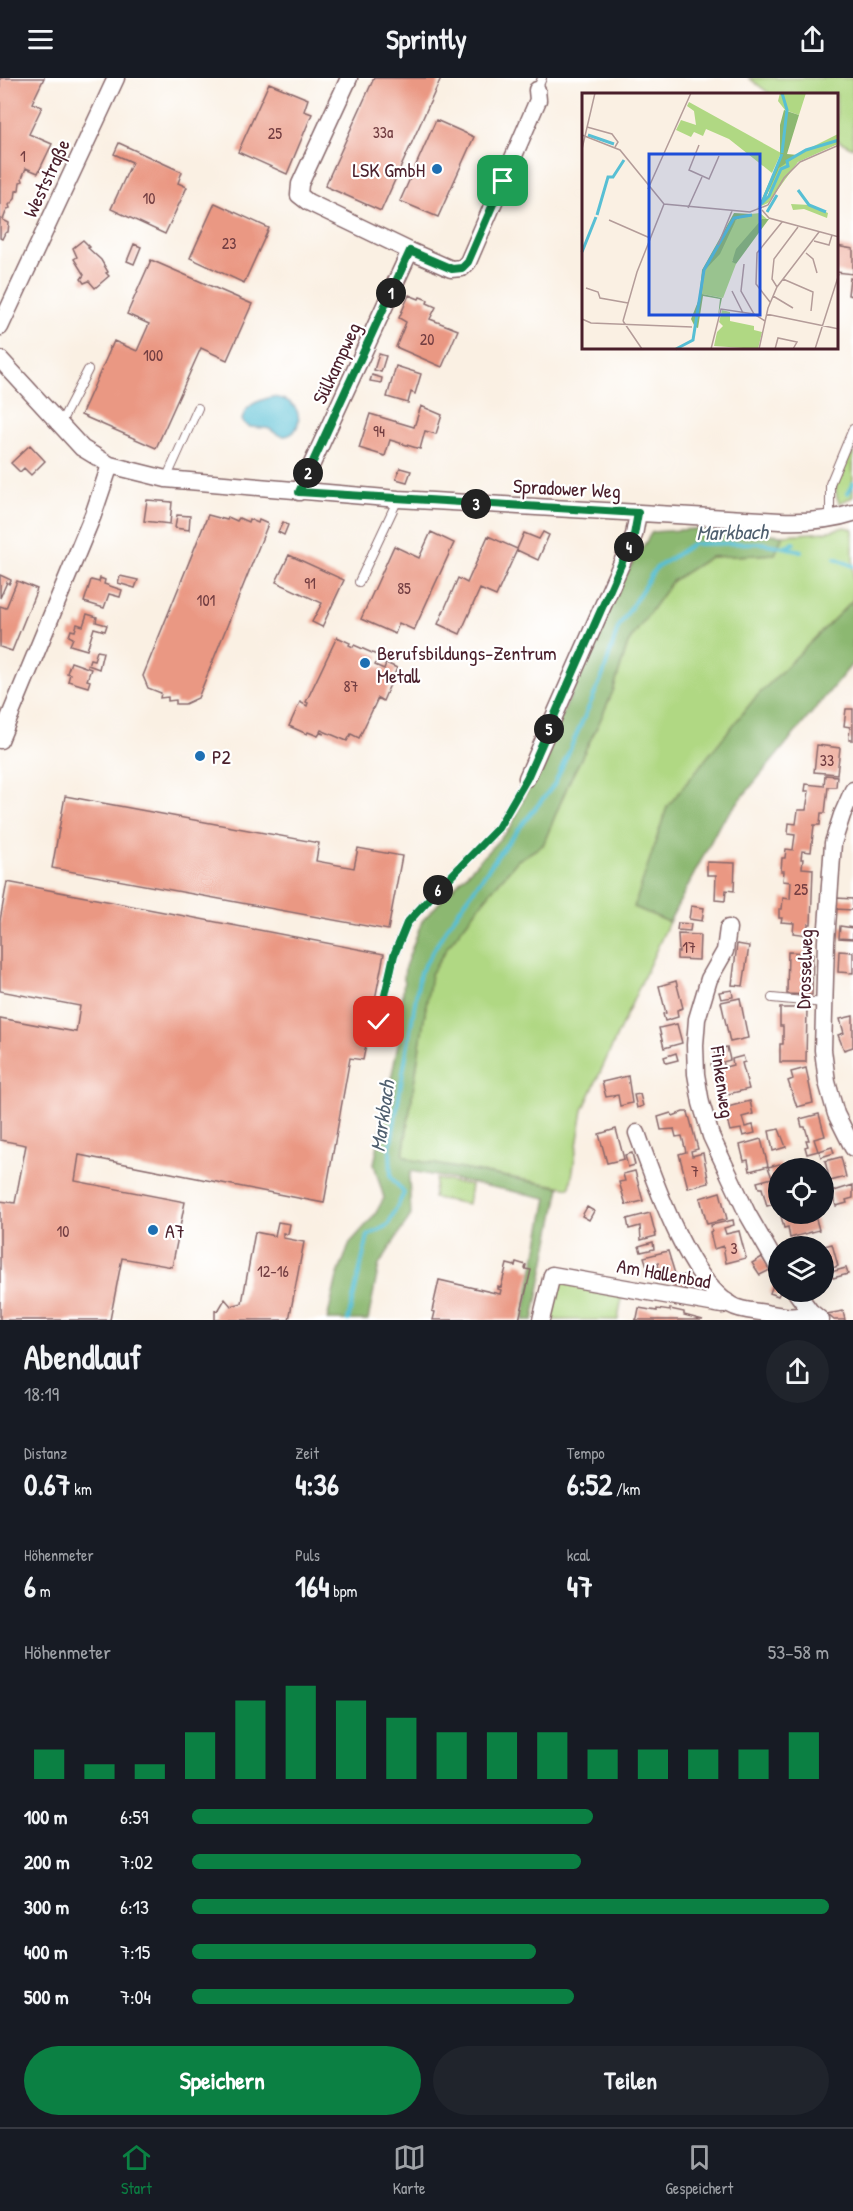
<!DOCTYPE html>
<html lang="de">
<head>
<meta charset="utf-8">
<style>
  body { margin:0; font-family:"Patrick Hand",sans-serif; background:#20242c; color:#f1f3f6; height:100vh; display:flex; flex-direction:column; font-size:22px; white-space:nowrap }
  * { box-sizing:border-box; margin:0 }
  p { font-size:20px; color:#9ea1a6 }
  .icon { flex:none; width:33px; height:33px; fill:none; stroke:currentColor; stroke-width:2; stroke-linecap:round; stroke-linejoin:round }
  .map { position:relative; height:1242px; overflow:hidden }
  .panel { display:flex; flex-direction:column; background:#171b24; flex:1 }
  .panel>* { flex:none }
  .fabs { position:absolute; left:768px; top:1080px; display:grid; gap:12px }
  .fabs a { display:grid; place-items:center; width:66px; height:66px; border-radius:50%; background:#171b24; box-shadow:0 6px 24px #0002; font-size:30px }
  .pin { position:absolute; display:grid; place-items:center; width:51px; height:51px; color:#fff; margin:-26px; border-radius:12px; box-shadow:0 3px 9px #0006 }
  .km { position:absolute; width:30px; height:30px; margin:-15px; border-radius:50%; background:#222; color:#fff; font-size:16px; line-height:30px; text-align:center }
  .round { display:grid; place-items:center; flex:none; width:63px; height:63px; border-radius:32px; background:#20242c }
  .summary { display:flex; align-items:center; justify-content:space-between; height:102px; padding:0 24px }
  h1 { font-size:33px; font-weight:700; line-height:45px }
  .stats { display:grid; grid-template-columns:repeat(3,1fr); gap:9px; height:102px; padding:6px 24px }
  .stats div { display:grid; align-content:center }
  .stats b { font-size:30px; font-weight:700 }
  .stats small { font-size:16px; font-weight:400 }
  .stats p { font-size:16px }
  .chart { height:168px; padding:12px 24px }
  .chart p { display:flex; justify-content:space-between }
  .chart svg { width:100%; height:108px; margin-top:6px; stroke:#0b8043; stroke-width:6 }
  .button { display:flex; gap:12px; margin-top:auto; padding:12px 24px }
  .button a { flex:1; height:69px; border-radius:36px; background:#0b8043; color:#fff; font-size:24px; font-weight:700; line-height:69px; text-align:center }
  .button a+a { background:#20242c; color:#f1f3f6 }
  ul { padding:0 24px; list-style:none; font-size:20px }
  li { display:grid; grid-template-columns:96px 72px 1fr; align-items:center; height:45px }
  li i { height:15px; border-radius:8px; background:#0b8043 }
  header { display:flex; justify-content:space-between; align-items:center; height:78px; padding:0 24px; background:#171b24; font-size:27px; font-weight:700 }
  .tab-bar { display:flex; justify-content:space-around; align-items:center; height:84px; border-top:2px solid #363941; background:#171b24; font-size:16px; color:#9ea1a6 }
  .tab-bar a { display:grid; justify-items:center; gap:3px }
  .tab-bar .selected { color:#0b8043 }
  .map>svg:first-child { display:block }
  .green { fill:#b0d883; stroke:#7d7c57; stroke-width:1.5 }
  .forest { fill:#8cb871; stroke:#6b6c4e; stroke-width:1.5 }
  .water { fill:#57bfd4; stroke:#506f80; stroke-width:1.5 }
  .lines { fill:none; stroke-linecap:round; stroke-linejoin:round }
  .stream { stroke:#57bfd4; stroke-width:4 }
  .building { fill:#ea9883 }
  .service-casing { stroke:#88686b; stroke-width:10 }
  .minor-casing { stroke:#88686b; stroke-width:19 }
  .service { stroke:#fff; stroke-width:8 }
  .minor { stroke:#fff; stroke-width:16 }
  .route-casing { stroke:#fff; stroke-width:12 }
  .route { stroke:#0b8043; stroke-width:8 }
  .poi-dot { fill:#1f6fb2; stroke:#fff; stroke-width:2 }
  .labels { text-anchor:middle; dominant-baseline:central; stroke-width:4.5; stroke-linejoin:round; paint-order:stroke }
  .number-label { font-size:16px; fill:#723d41 }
  .poi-label { font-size:20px; fill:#4a1f2b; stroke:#fff; text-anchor:start }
  .street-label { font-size:20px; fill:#4a1f2b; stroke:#fff }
  .water-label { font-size:21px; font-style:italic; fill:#4f5f6f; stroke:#fff }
  .inset-river { fill:none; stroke:#57bfd4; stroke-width:3 }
  .inset-road { fill:none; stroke:#b49c99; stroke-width:1.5 }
  .view { fill:#1d4ed8; fill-opacity:0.15; stroke:#1d4ed8; stroke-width:3 }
  .inset-edge { fill:none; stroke:#4a1f2b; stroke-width:3 }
</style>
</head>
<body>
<header><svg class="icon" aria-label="menu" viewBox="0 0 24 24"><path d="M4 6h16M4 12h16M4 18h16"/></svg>Sprintly<svg class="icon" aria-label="share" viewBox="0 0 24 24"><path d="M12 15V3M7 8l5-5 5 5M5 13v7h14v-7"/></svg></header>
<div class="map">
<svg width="853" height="1242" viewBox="0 0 853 1242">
  <rect width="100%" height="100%" fill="#fff"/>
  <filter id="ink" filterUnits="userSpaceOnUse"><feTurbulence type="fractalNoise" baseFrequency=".0167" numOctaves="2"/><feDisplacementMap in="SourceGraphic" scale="12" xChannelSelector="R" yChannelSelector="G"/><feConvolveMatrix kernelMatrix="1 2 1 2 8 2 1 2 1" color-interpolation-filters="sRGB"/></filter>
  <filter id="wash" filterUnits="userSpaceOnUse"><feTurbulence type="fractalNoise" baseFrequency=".008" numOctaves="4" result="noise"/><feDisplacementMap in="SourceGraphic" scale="24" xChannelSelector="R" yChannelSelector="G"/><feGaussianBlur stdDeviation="1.35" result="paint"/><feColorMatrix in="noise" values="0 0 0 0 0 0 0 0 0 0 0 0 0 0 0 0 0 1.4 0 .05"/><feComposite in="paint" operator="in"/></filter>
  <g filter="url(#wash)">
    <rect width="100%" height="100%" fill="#faf0e3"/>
    <!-- green -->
    <path class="green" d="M749,0H853V70L837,62L836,16H770Z
      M851,373H853V419L839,425C830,404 841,392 851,373Z
      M845,449L853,451V522L755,621L667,729L635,829L669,844L583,1032L570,1110L412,1082L403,1078L431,896L448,868L491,813L518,782L543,767L569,704L599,645L613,613L628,565L672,503L710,479L775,476L783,457L825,454Z
      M436,1101L471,1107L468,1126L433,1120Z
      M560,1203L623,1213L618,1242H550Z"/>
    <!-- forest -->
    <path class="forest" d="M694,451L783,457L775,476L710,479L672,503L628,565L613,613L599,645L569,704L543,767L518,782L491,813L448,868L431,896L403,1077L413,1082L560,1109L533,1242H523L547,1120L411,1093L409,1101L411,1137L379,1187L368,1242H327L337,1199L350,1165L374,1138L384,1120L374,1086L399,961L405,889L422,843L511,749L626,496L652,454Z
      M853,522V585L720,746L669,844L634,829L667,729L755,620Z"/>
    <!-- water -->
    <path class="water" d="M272,319C316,321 298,377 270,351C260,348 247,353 242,342C245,327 257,323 272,319Z"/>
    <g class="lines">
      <!-- stream -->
      <path class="stream" d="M848,415L853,405
        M784,469L801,473
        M835,480L853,488
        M348,1242L368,1158L388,1147L404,1115L391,1099L390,1071L420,895L448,848L501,773L554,707L603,597L618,550L655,491L692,466L761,465L783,469L794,465"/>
    </g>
    <g id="blocks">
      <!-- building -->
      <path class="building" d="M0,0H44L32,25L42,29L29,56L52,66L38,95L26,90L22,100L23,103L20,104L19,112L16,113L15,121L9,127L10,130L7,131L3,142L9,145L8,154L5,155L2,161L0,160Z
        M374,0H441L381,133L325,108Z
        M269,5L308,21L304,33L312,36L287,96L238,74Z
        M436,42L474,59L438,139L400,123Z
        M119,65L182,94L178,105L187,109L165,156L111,131L132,84L114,76Z
        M215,125L269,150L244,205L190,180Z
        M83,162L90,169L88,170L101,182L108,194L106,195L109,198L95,210L89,203L84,205L81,201L84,197L74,181L77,179L73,170Z
        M134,166L141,169L134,186L127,183Z
        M836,168L853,171V196L836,194Z
        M151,182L252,226L227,282L201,270L156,370L81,337L110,272L109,269L111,270L114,263L137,273L149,246L127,236Z
        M850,200L853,201V218L848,217Z
        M409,217L419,221L420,219L428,222L427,225L436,229L430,241L458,252L442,289L396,269L406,244L399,240Z
        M379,276L386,278L381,294L374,292Z
        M396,288L421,296L415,316L411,314L408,325L387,319Z
        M372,297L382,300L381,305L370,303Z
        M421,328L442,337L436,356L425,353L420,371L390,362L385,378L359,370L370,336L414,349Z
        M30,367L45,383L31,397L24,390L20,394L11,385Z
        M400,390L411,393L407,404L396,401Z
        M147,422L172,424L170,446L144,443Z
        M177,437L190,438L189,452L175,450Z
        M208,437L227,442L228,439L237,443L239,440L248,444L249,441L258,445L259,442L268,446L198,620L185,626H176V622L168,623V619L160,620L161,615L148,610L143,598Z
        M283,444L288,447L284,457L278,454Z
        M431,454L454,465L414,552L399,545L395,556L361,541L394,468L419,480Z
        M543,454L549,457L538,482L517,472L496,518L480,511L460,556L438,546L458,500L467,505L488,458L517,471L524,455L539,461Z
        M289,477L344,502L322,549L312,544L322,525L276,504Z
        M0,497L11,502L9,506L7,504L0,520Z
        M120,498L138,502L135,510L118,505Z
        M100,500L105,502L104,506L122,512L120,519L109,516L104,530L84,524L91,502L99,504Z
        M17,503L37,511L12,573L0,569V528L6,530Z
        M87,536L97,539L96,544L107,547L105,553L94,550L87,572L70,567L73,560L69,558L71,552L75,553L77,546L83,548Z
        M337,559L350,565L349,567L353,569L354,567L379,578L375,587L384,591L386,585L397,590L383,623L378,620L359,660L351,656L347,663L321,652L320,654L324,656L320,655L318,658L308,654L307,656L289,648L300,624L307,628L308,625L306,624Z
        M97,573L103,574L99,591L88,587L90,581L94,582Z
        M71,584L91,591L87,602L90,603L88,609L68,603L70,596L67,595Z
        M846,631H853V662H849L850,649L844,648Z
        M817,667L840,670L837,696L814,694Z
        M825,697L837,698L836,709H828L825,735H821L820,747H814L811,774L802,773L801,781H803L802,790L813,791L811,846H808V857L793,855L794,845L781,844L782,840H779V831H782L783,820L790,821L791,804L783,803L784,793H781L782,780H785L786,771L793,772L795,757L788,756L789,745L796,746L798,732H806L809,713H805L806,706L824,708Z
        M65,718L319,765L316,783L354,790L358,770L402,778L388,852L52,790Z
        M707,784L735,785L734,813L726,812L725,823L715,822L716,797H707Z
        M7,804L384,876L363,982L350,980L324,1125L79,1077L75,1103L185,1124L172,1189L122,1180L110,1242H0V1123L15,1125L26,1067L0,1062V940L76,954L80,928L0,913V842Z
        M836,820L853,821V832L835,831Z
        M691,828L704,830L702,843L689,841Z
        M678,845L691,846L690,853L677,852Z
        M840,848L853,850V861L839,860Z
        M678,856L700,857L699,882L677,881V874H679Z
        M737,866L749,868L743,908L732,907Z
        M839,873L853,874V895L838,894Z
        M788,874L813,875L812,917L787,916Z
        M676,903L683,930L677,932L678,939L665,943L663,936L666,935L659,908Z
        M732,912L733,919L721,921L719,914Z
        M740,920L748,960L730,964L721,924Z
        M780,930H807L806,984H780V966H783V948H780Z
        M853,938V969L844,972L838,957L844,955L840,941Z
        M677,946L682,965L664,970L659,950Z
        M727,969L730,982L723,984L725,989L733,987L732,981L743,978L745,984L742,985L749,1011L724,1017L721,1006L724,1005L720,991L713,993L711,986L718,985L714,972Z
        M676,975L678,982L666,985L664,979Z
        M806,990L813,1025L797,1029L788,1003L793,1001L791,994Z
        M628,998L632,1025L620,1028L618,1017L606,1019L602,1004Z
        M640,1016L643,1028L637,1030L634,1017Z
        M750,1023L753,1036L742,1039L745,1049L753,1047L755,1055L743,1058L741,1051L730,1053L724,1030Z
        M683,1034H688L698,1071L691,1073L692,1078L703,1075L709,1105L688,1110L679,1076L686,1074L682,1058L676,1059L674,1051L661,1052L658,1039L671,1035L673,1038Z
        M819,1036L825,1058L814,1061L818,1073L807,1076L805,1069L808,1068L806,1062H809L805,1049H802L800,1041Z
        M616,1051L624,1081L607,1085L599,1056Z
        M779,1051L786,1069L773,1073L769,1053Z
        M761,1061L768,1088L750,1093L748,1082L744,1083L740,1067Z
        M832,1069L834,1075L821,1079L819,1073Z
        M632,1075L635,1087L628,1089L625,1077Z
        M841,1079L846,1099L830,1103L825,1083Z
        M780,1086L781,1090H778V1100H776L777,1105H778V1125L767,1128L762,1110H759L757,1104L772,1100L768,1089Z
        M635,1093L643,1123L626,1127L619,1104L625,1103L623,1096Z
        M853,1107V1120L846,1122L847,1125L836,1128L831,1114Z
        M720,1114L727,1141L707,1146L700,1120Z
        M587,1129L594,1133L589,1142L582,1138Z
        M650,1135L656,1158L641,1162L640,1148L629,1151L627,1141Z
        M791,1136H803L805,1144L816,1141L819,1152L790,1160L788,1149L784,1150L781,1138Z
        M733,1142L734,1147L724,1150L726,1156L739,1153L746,1180L726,1185L723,1168L714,1171L710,1154L712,1153L711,1147Z
        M278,1144L290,1146L288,1156L283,1155V1160L304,1164L289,1242H215V1232L218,1233L225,1221L231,1228L242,1225L255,1154L275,1158Z
        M800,1161L802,1168H788L787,1164Z
        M653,1164L654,1171L641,1174L639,1168Z
        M832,1166L838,1188L824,1193V1168Z
        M668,1173L675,1196L660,1200L658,1185L647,1188L644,1179Z
        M762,1179L770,1192L760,1197L752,1185Z
        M516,1184L526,1187L525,1191L531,1192L519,1242H433L435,1234L432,1233L439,1202L500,1216L501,1212L498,1211V1208L501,1209L507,1186L515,1188Z
        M846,1190L848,1196L833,1200L831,1194Z
        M685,1197L691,1209L683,1211L682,1206L675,1208L673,1200Z
        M773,1207L778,1210L780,1214L778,1218L770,1215Z
        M639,1230L657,1233V1231L670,1233V1231L684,1234V1237L703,1242H635L637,1240Z
        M843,1233L845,1242H834L827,1236Z"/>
    </g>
  </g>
  <g filter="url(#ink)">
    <use href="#blocks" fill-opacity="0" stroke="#88686b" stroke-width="1.5"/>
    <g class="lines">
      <defs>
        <path id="service" d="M537,12L542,0
          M60,346L88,292
          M166,401L198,330
          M830,441V406L853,351
          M359,504L398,421
          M772,920L824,925
          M379,944L394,877L407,845L429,821L498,750L527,700"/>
        <path id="minor" d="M349,0L300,106L299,117L308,124L410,173L451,191L462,190L468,184L538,22L537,12
          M0,249L116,0
          M0,281L82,370L110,387L166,401L398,421L780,443C805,444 829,443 853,435
          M299,414L410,173
          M0,662L93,437L110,387
          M527,700L634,457L638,435
          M853,712L842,737L833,765L826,863L823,972L827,1004L836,1036L853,1070
          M728,850L725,873L709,901L697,941L695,967L696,996L701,1025L711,1058L747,1135L778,1189
          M637,1055C654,1102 687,1200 731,1227C741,1233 755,1233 766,1235C782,1238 796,1242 810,1233
          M796,1214L810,1233L821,1242
          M541,1242L552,1197L722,1227L726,1223"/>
      </defs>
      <!-- service casing -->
      <use href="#service" class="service-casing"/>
      <!-- minor casing -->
      <use href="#minor" class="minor-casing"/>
      <!-- service -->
      <use href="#service" class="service"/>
      <!-- minor -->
      <use href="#minor" class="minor"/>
    </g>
  </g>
  <g class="lines" filter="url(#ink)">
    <defs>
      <path id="route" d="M379,944L394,877L407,845L429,821L498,750L527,700L634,457L638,435L299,414L410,173L452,191L462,190L468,184L503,103"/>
    </defs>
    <!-- route casing -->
    <use href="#route" class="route-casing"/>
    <!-- route -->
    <use href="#route" class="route"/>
  </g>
  <!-- markers -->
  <g class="poi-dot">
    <circle cx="437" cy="91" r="6"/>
    <circle cx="365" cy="585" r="6"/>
    <circle cx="200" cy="678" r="6"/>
    <circle cx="153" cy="1152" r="6"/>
  </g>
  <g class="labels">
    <!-- number labels -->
    <g class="number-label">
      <text x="383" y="54">33a</text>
      <text x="275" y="55">25</text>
      <text x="23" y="78">1</text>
      <text x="149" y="120">10</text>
      <text x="229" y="165">23</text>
      <text x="427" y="261">20</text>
      <text x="153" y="277">100</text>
      <text x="379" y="353">94</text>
      <text x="310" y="505">91</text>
      <text x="404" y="510">85</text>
      <text x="206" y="522">101</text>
      <text x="351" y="608">87</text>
      <text x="827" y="682">33</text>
      <text x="801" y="811">25</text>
      <text x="689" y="869">17</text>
      <text x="695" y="1093">7</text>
      <text x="63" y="1153">10</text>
      <text x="734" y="1170">3</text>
      <text x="273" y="1193">12-16</text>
    </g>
    <!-- poi labels -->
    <g class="poi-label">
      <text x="425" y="91" text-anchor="end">LSK GmbH</text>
      <text x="377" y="574">Berufsbildungs-Zentrum<tspan x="377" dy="23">Metall</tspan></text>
      <text x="212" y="678">P2</text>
      <text x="165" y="1152">A7</text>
    </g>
    <!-- street labels -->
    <g class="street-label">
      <text transform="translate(46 100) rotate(-65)">Weststraße</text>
      <text transform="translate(336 285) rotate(-65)">Sülkampweg</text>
      <text transform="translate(567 410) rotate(3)">Spradower Weg</text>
      <text transform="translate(804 891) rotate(-88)">Drosselweg</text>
      <text transform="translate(723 1004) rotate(82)">Finkenweg</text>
      <text transform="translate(664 1195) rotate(10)">Am Hallenbad</text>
    </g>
    <!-- water labels -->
    <g class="water-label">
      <text transform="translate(732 454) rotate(-1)">Markbach</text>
      <text transform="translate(382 1038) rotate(-82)">Markbach</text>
    </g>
  </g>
  <!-- overview -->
  <g transform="translate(582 15)">
    <rect width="256" height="256" fill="#faf0e3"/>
    <path d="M198,0H224L217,22L203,17L196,8ZM107,9L199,60L190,80L147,46L124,36L121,43L112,39L109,44L94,37L99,27L114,32L112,18L105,13ZM256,41V51L216,69L186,110L175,115L186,105L189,86L202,68ZM209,111L228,112L246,120L245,125L222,116L211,117ZM169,121L178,120L185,126L179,128L150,168L154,171L141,205L120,201L123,177L149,134L154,127ZM140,217L148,219V228L172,233V237L180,239L176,256L132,253L135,239L141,233L137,229Z" fill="#b0d883"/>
    <path d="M202,17L217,22L205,61L216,62L197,75L181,111L178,110L198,65V32ZM152,120L169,121L154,127L138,161L123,177L120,201L140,205L136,224L138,206L121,203L116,235L113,234L109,226L117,206L120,177ZM180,126H187L154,171L150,169L154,156Z" fill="#8cb871"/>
    <path class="inset-river" d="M200,0L205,17L200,60M6,42L32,51M216,97L227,112L244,119M180,110L200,61M179,111L187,103L199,76L206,73L205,68L224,57L257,47M185,119L195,102M15,122L26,84H31L42,67M0,159L14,124M94,256L111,247L122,177L152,125L170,122"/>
    <path class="inset-road" d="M5,34L30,41L36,49L33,54M0,42L38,57L82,111L168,119L186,112L202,85L218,69L257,52M117,52L107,77L127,86L137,63M0,56L13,0M66,96L109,0M106,115L120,84M180,117L187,125L257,144M27,127L68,145M232,148L247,152L250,142M136,152L150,118M224,160L231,166L235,180M162,171L159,198L172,221L183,228M201,186L231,199L229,218M195,194L190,186L192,166L216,134M4,195L16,199L18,205L46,210M150,198L161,220M191,203L211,215M188,209L174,191L175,160L200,129M184,221L257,236M0,226L9,230L110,234M41,228L55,179L82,111M41,228L60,256M129,256L139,216L172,221M177,256L186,215L195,194L237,139M193,256L196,245L215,249L211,256M233,256L257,181"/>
    <path class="view" d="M67,61H178V222H67Z"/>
    <rect width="256" height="256" class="inset-edge"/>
  </g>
</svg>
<div class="fabs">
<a><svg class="icon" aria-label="locate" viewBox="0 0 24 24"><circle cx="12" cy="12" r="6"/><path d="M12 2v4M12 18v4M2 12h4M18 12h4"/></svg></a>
<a><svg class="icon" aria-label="layers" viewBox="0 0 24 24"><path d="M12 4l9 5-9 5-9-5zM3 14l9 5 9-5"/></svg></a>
</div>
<div class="pin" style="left:503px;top:103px;background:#1e9e55"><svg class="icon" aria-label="arrive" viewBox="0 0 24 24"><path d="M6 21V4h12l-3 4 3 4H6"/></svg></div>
<div class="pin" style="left:379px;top:944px;background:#d93025"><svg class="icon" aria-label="check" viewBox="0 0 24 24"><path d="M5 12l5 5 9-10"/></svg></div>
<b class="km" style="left:391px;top:215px">1</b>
<b class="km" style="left:308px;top:395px">2</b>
<b class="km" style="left:476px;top:426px">3</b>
<b class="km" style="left:629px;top:469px">4</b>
<b class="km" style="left:549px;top:651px">5</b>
<b class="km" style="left:438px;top:812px">6</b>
</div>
<section class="panel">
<div class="summary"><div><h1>Abendlauf</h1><p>18:19</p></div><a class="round"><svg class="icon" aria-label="share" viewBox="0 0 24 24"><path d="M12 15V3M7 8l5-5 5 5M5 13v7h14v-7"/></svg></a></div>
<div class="stats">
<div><p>Distanz</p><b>0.67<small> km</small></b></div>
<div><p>Zeit</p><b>4:36</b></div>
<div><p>Tempo</p><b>6:52<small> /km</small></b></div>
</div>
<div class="stats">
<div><p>Höhenmeter</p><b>6<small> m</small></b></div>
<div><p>Puls</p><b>164<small> bpm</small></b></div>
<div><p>kcal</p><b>47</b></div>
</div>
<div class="chart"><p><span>Höhenmeter</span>53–58 m</p>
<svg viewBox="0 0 160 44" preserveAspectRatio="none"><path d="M5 44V32M15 44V38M25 44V38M35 44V25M45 44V12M55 44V6M65 44V12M75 44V19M85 44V25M95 44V25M105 44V25M115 44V32M125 44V32M135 44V32M145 44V32M155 44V25"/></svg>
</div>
<ul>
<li><b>100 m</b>6:59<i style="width:63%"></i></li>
<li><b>200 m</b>7:02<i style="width:61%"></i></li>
<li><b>300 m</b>6:13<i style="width:100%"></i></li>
<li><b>400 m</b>7:15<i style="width:54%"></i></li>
<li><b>500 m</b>7:04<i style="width:60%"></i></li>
</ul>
<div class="button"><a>Speichern</a><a>Teilen</a></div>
</section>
<nav class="tab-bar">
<a class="selected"><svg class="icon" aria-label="home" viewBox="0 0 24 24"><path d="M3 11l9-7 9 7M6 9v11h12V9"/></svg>Start</a>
<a><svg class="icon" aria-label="map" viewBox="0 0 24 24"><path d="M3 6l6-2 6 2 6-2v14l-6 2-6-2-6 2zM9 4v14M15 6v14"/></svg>Karte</a>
<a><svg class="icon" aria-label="saved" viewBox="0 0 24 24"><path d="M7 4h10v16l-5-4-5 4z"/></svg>Gespeichert</a>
</nav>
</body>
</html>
